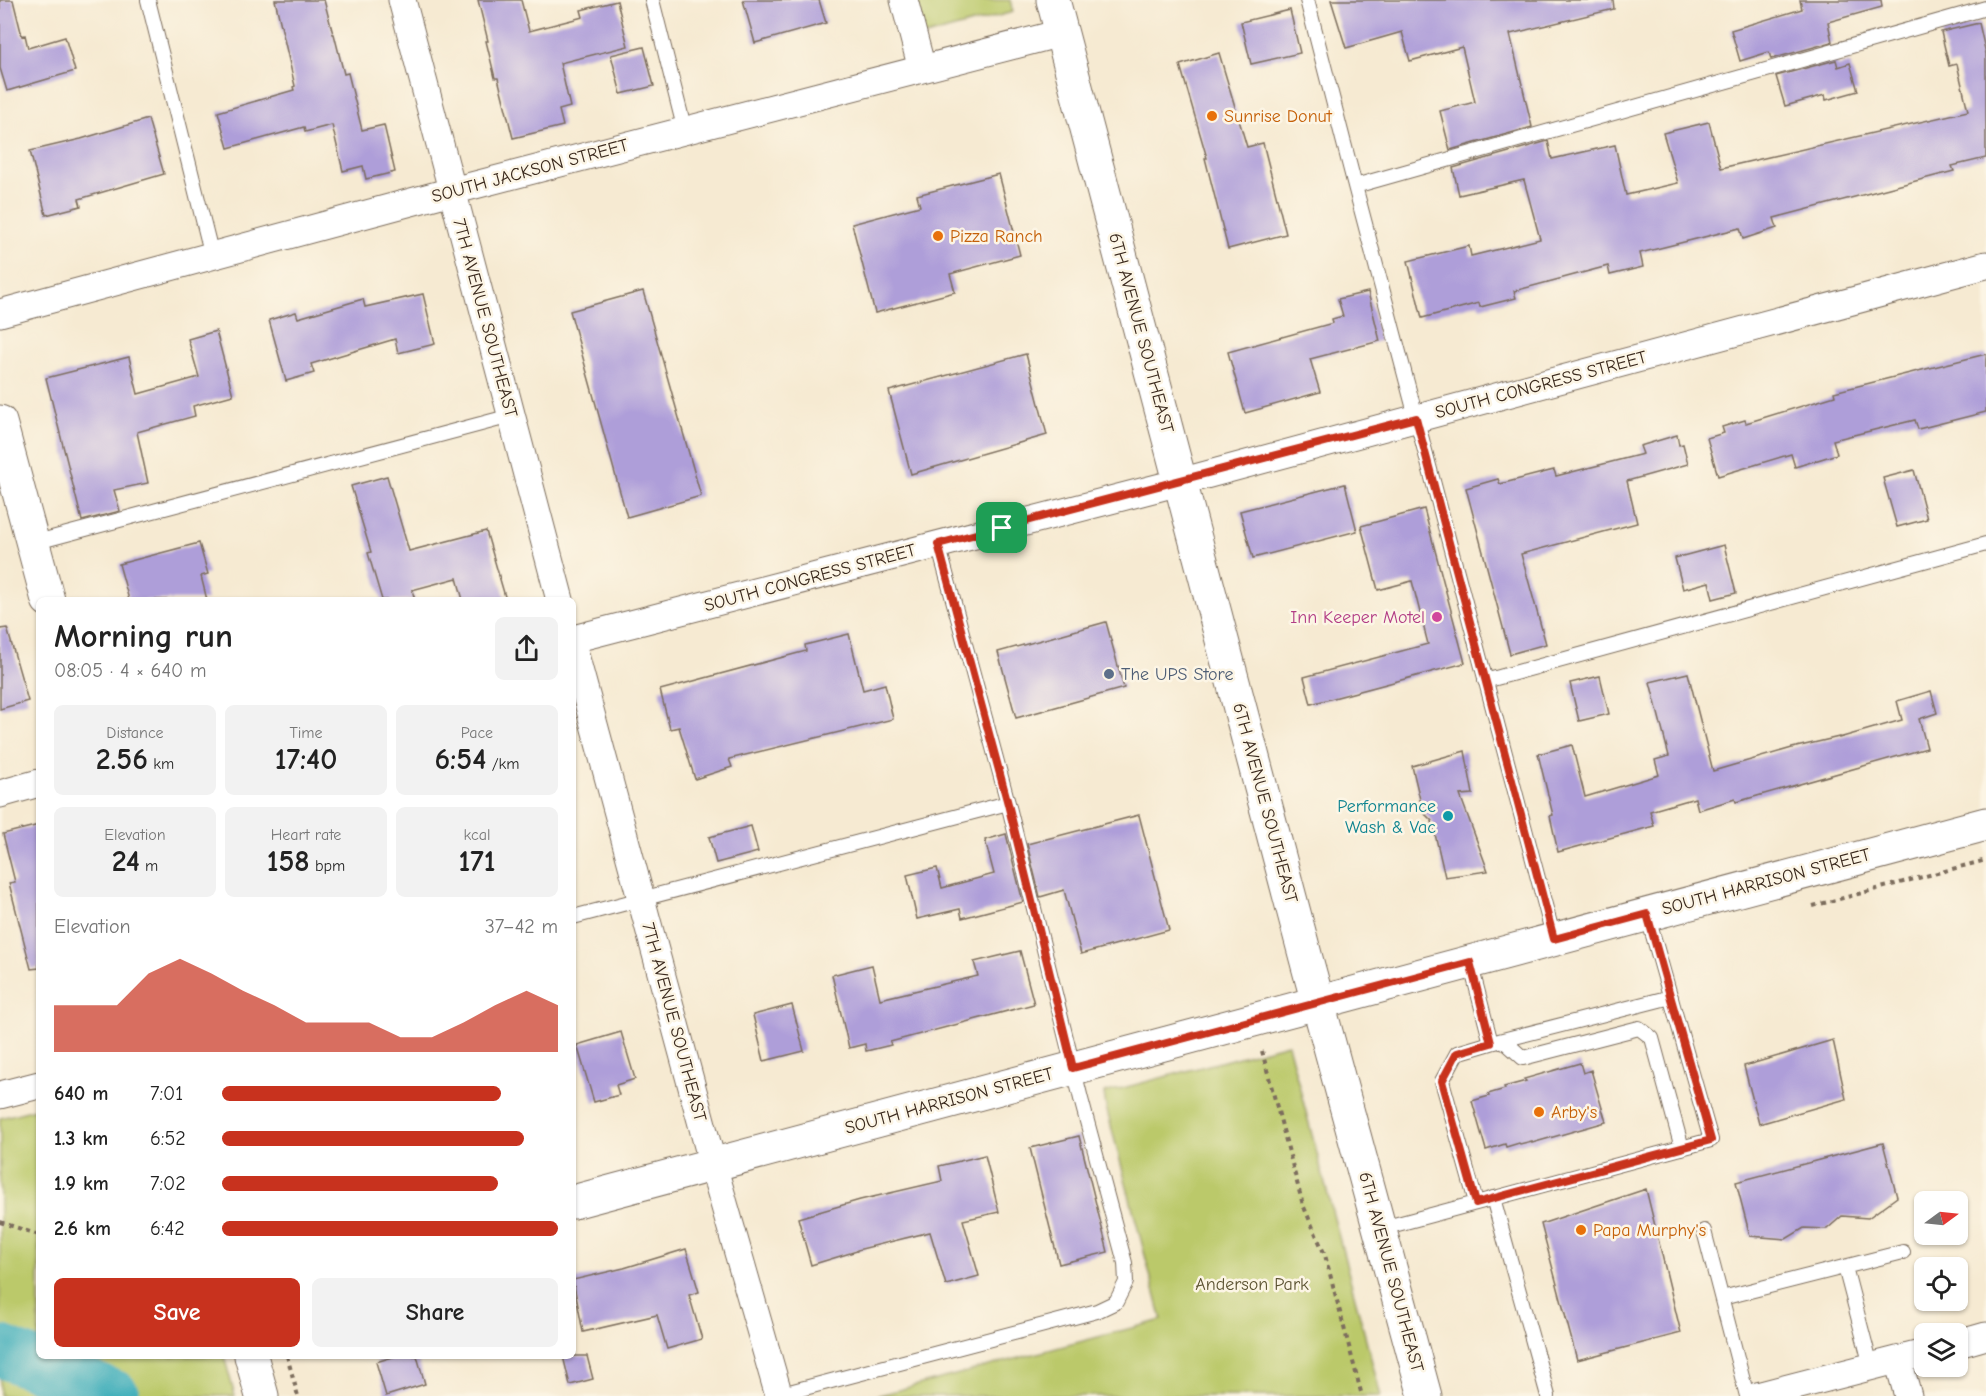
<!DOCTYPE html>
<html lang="en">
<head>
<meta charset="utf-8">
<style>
  body { margin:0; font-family:"Comic Neue",sans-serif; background:#f2f2f2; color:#222; height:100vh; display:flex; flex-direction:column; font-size:22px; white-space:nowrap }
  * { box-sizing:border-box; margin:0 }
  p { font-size:20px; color:#767676 }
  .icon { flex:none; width:33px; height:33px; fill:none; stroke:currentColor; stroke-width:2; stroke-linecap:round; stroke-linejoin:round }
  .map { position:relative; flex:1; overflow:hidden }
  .details { position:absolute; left:36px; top:597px; width:540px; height:762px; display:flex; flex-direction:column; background:#fff; border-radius:9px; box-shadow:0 2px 4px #0004 }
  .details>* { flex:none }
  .needle { width:39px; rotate:75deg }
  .fabs { position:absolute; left:1914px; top:1191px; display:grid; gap:12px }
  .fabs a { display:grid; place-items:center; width:54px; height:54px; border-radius:9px; background:#fff; box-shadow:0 2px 4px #0004; font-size:30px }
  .pin { position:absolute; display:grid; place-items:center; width:51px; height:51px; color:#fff; margin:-26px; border-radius:12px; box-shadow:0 3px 9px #0006 }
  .round { display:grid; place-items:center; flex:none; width:63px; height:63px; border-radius:9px; background:#f2f2f2 }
  .summary { display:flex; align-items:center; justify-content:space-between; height:102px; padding:0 18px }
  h1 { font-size:33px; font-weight:600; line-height:45px }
  .stats { display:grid; grid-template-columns:repeat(3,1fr); gap:9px; height:102px; padding:6px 18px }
  .stats div { display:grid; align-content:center; border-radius:9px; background:#f2f2f2; text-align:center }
  .stats b { font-size:30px; font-weight:600 }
  .stats small { font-size:16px; font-weight:400 }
  .stats p { font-size:16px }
  .chart { height:168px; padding:12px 18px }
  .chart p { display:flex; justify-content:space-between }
  .chart svg { width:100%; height:108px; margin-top:6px; fill:#c8321e; opacity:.7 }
  .action { display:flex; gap:12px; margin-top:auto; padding:12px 18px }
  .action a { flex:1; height:69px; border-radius:9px; background:#c8321e; color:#fff; font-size:24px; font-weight:600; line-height:69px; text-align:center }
  .action a+a { background:#f2f2f2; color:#222 }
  ul { padding:0 18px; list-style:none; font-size:20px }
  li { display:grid; grid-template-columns:96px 72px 1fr; align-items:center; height:45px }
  li i { height:15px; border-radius:8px; background:#c8321e }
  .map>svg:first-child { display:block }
  .green { fill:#bbc96b; stroke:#7b7a44; stroke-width:1.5 }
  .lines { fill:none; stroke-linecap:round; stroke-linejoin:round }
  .river { stroke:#3eadba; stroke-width:52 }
  .building { fill:#ae9ed9 }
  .lane-casing { stroke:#7c6d5d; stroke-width:16 }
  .street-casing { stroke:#7c6d5d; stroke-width:29 }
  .secondary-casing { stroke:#7c6d5d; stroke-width:35 }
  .highway-casing { stroke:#7c6d5d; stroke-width:35 }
  .path { stroke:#7c6d5d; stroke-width:4; stroke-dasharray:4.5 4.5; stroke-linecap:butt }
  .lane { stroke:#fff; stroke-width:14 }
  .street { stroke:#fff; stroke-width:27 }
  .secondary { stroke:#fff; stroke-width:33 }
  .highway { stroke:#fff; stroke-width:33 }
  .route-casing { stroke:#fff; stroke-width:12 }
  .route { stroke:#c8321e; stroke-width:8 }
  .food-dot { fill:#e8710a; stroke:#fcf5e5; stroke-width:2 }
  .hotel-dot { fill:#d1479c; stroke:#fcf5e5; stroke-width:2 }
  .service-dot { fill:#5c6f8a; stroke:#fcf5e5; stroke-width:2 }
  .culture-dot { fill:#0f9aa8; stroke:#fcf5e5; stroke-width:2 }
  .labels { text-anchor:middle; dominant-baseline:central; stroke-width:5; stroke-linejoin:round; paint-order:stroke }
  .food-label { font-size:18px; fill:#c56008; stroke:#fcf5e5; text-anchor:start }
  .street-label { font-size:18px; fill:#3b2a1e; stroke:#fcf5e5 }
  .hotel-label { font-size:18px; fill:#b23c85; stroke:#fcf5e5; text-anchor:end }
  .service-label { font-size:18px; fill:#4e5e75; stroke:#fcf5e5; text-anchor:start }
  .culture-label { font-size:18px; fill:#0d838f; stroke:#fcf5e5; text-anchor:end }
  .park-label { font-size:18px; fill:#5b5231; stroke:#fcf5e5 }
</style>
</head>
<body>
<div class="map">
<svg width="1986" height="1396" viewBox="0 0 1986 1396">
  <rect width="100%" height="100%" fill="#fcf5e5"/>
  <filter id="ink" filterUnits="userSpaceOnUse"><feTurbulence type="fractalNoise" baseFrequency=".0167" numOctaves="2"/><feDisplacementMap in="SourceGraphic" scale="12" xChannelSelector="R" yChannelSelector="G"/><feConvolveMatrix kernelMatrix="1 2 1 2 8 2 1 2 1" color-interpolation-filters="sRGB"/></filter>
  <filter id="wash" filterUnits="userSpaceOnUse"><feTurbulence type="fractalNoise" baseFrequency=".008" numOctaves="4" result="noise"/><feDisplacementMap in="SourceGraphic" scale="24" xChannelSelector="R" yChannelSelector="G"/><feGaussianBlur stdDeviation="1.35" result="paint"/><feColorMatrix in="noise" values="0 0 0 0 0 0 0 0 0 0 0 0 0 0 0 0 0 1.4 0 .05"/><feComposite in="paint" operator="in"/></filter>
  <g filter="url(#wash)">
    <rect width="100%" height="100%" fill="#f6ead2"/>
    <!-- green -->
    <path class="green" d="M904,0H1010L1013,12L914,39Z
      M1288,1044L1381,1396H876L1162,1320L1106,1107L1104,1093Z
      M39,1108V1356H224L235,1396H0V1118Z"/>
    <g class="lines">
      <!-- river -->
      <path class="river" d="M0,1351L114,1396"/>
    </g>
    <g id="blocks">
      <!-- building -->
      <path class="building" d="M0,0H13L22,36L25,35L28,48L65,37L75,71L7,91L0,68Z
        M275,0H324L333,34H334L344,74L348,73L362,130L384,125L395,172L366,179L363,166L343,171L332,125L305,132L304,127L228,148L218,112L294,90L293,87L295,86Z
        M478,0H521L529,31L583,17L581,10L617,1L628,46L560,63L570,107L559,110L563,126L513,138L498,78H495L486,41H488Z
        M743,0H819L826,23L755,43Z
        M1331,0H1613L1614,9L1510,34L1532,127L1450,150L1440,111L1475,102L1462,47L1410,61L1402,32L1346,48Z
        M1800,0H1881L1882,7L1828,22L1832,42L1771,59L1769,52L1740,61L1731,30L1802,9Z
        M1290,10L1300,53L1251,64L1241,22Z
        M1979,23L1986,54V158L1952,166L1954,171L1774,218L1777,228L1743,239L1740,228L1640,253L1643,267L1610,275L1608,266L1514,291L1516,298L1480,307L1479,303L1422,318L1408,261L1469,246L1471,256L1540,239L1524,180L1459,195L1453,168L1548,141L1552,159L1615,145L1626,195L1678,183L1663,133L1709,122L1721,168L1968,111L1957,64L1949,66L1941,32Z
        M644,47L654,86L621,94L611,55Z
        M1219,53L1247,147L1263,143L1286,234L1228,249L1205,158H1207L1180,65Z
        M1836,60L1838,67L1850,63L1858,91L1826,100L1825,95L1785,106L1776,76Z
        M148,119L164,174L79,199L81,206L46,215L30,151L81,139Z
        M999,174L1020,255L950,274L955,292L875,313L852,224L920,206L917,195Z
        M643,291L701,496L627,517L570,311Z
        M1368,292L1380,341L1310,359L1320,392L1245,413L1228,352L1333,323L1332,319L1343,316L1338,299Z
        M423,294L435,344L398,353L395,339L311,364L314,373L286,381L269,320L296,312L298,318L363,299L365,307Z
        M216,331L233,395L193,406L195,416L137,432L148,483L114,490L120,511L82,521L46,378L129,357L138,394L199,377L188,339Z
        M1026,354L1047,435L911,474L889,391Z
        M1986,354V412L1918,429L1915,420L1833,440L1837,454L1795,467L1791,454L1718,476L1707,438L1724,433L1722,427L1745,420L1746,423L1835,396L1834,392Z
        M1677,435L1679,445L1683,444L1688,464L1627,481L1637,523L1521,554L1546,644L1510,654L1466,488L1498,479L1500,484L1554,470L1556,476L1643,454L1640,446Z
        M1914,470L1927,519L1897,527L1883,478Z
        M387,476L409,551L486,531L506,600H463L457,578L412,590L415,600H382L368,553L371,552L351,486Z
        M1345,484L1357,531L1253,558L1240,511Z
        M1424,509L1465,663L1311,704L1304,677L1428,644L1412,581L1378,590L1361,526Z
        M199,543L208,574L201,576L207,600H129L119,564Z
        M1724,545L1736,593L1713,599L1709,582L1683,589L1675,558Z
        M1106,622L1124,688L1016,718L998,652Z
        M7,628L28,701L0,709V629Z
        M849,634L863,690L885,684L893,719L729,759L732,767L695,779L679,727L670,729L660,690L806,651L805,645Z
        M1688,673L1713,771L1792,748L1839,737V738L1902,720L1897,701L1931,691L1937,713L1919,719L1927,748L1736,802L1735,799L1698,810L1695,798L1650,811L1654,826L1558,852L1550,816L1553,815L1538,754L1572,745L1585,797L1659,775L1655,760L1669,756L1650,682Z
        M1600,676L1609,714L1579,721L1570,683Z
        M1465,751L1473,794L1460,795L1488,871L1445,877L1432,821L1423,812L1412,766Z
        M1139,815L1169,930L1081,954L1064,890L1040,897L1027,844Z
        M39,825V968L31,969L9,883L15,882L3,834Z
        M751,826L758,852L716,863L709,837Z
        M1006,834L1023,902L962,918L960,909L917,919L907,875L937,868L942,888L994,874L985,840Z
        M1020,951L1034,1004L890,1042L891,1045L866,1051L865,1044L849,1048L832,975L872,965L880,999L978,976L974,962Z
        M792,1005L804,1051L764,1061L753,1015Z
        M621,1032L635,1079L616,1085L619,1095L594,1102L577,1045Z
        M1833,1040L1846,1099L1759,1124L1744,1066Z
        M1580,1063L1583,1073L1591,1070L1606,1122L1532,1143V1141L1520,1144L1519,1143L1506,1147L1505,1144L1486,1150L1472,1101L1489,1096L1488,1094L1505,1089L1504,1087L1526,1081L1524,1079Z
        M1079,1136L1108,1252L1059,1264L1030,1148Z
        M1883,1143L1897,1197L1868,1218L1842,1216L1827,1229L1804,1228L1786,1239L1750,1236L1736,1182Z
        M985,1155L999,1212L963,1220L979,1276L946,1285L930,1232L857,1250V1251L811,1265L798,1218L860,1200L942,1181L939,1166Z
        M1646,1189L1681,1333L1577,1360L1541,1224Z
        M686,1249L699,1292L689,1295L702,1339L667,1349L657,1315L583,1332L573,1280L624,1268Z
        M396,1356H417L425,1384L386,1396L376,1362Z
        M563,1356H587L593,1379L570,1385Z"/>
    </g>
  </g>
  <g filter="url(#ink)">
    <use href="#blocks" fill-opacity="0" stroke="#7c6d5d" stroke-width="1.5"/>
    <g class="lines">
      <defs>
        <path id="lane" d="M148,0L212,256
          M652,0L685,131
          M1307,0L1355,186L1554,939
          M1355,186L1986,8
          M33,543L511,416
          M1485,681L1986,544
          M573,917L1008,803
          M1470,962L1491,1043L1671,997
          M1503,1040L1523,1058L1639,1028L1652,1038L1682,1148
          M1493,1198L1548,1396
          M1476,1202L1442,1081L1457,1053L1491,1043
          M1379,1229L1711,1140L1647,914
          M1704,1231L1747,1396
          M1845,1267L1871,1366
          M1722,1298L1903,1252
          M778,1395L1097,1311L1116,1302L1126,1282L1125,1263L1081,1099L1008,803L938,544"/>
        <path id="street" d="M402,0L560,600
          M904,0L922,69
          M0,313L452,191L1061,33
          M573,639L1180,482L1986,265
          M573,647L713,1165L779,1396
          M0,794L39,783
          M0,1095L39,1085
          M1958,1344L1986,1336
          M1898,1360L1908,1396
          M1757,1396L1924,1353"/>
        <path id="secondary" d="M0,422L48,600
          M573,1202L1986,824
          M251,1356L262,1396"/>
        <path id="highway" d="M1053,0L1308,966L1425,1396"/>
      </defs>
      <!-- lane casing -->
      <use href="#lane" class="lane-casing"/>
      <!-- street casing -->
      <use href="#street" class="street-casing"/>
      <!-- secondary casing -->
      <use href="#secondary" class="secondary-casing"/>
      <!-- highway casing -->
      <use href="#highway" class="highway-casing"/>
      <!-- path -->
      <path class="path" d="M1813,906L1986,860
        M1262,1051L1303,1205L1325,1255L1362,1396
        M0,1222L39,1235
        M287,1356L298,1396"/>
      <!-- lane -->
      <use href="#lane" class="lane"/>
      <!-- street -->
      <use href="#street" class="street"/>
      <!-- secondary -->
      <use href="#secondary" class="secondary"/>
      <!-- highway -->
      <use href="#highway" class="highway"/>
    </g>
  </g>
  <g class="lines" filter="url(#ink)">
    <defs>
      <path id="route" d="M1416,418L1554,939L1647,914L1711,1140L1476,1203L1442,1081L1457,1053L1491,1043L1470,962L1073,1068L1008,804L938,544Z"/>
    </defs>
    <!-- route casing -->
    <use href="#route" class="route-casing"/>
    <!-- route -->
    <use href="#route" class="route"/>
  </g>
  <!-- markers -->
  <g class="food-dot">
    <circle cx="1212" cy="116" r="6"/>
    <circle cx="938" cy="236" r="6"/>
    <circle cx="1539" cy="1112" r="6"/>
    <circle cx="1581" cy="1230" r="6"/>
  </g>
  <circle class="hotel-dot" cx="1437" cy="617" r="6"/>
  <circle class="service-dot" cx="1109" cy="674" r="6"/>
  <circle class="culture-dot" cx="1448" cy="816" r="6"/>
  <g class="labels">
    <!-- food labels -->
    <g class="food-label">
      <text x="1224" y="116">Sunrise Donut</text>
      <text x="950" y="236">Pizza Ranch</text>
      <text x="1551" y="1112">Arby's</text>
      <text x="1593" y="1230">Papa Murphy's</text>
    </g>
    <!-- street labels -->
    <g class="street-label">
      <text transform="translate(530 171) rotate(-15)">SOUTH JACKSON STREET</text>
      <text transform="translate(485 318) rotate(75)">7TH AVENUE SOUTHEAST</text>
      <text transform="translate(1141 333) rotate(75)">6TH AVENUE SOUTHEAST</text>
      <text transform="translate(1541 385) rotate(-15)">SOUTH CONGRESS STREET</text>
      <text transform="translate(810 578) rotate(-15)">SOUTH CONGRESS STREET</text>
      <text transform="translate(1265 803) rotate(75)">6TH AVENUE SOUTHEAST</text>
      <text transform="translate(1766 882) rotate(-15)">SOUTH HARRISON STREET</text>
      <text transform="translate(674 1022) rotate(75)">7TH AVENUE SOUTHEAST</text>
      <text transform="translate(949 1101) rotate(-15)">SOUTH HARRISON STREET</text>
      <text transform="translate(1391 1272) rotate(75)">6TH AVENUE SOUTHEAST</text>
    </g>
    <!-- hotel labels -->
    <g class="hotel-label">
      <text x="1425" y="617">Inn Keeper Motel</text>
    </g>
    <!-- service labels -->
    <g class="service-label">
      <text x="1121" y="674">The UPS Store</text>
    </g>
    <!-- culture labels -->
    <g class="culture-label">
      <text x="1436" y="806">Performance<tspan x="1436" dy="21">Wash &amp; Vac</tspan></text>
    </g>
    <!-- park labels -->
    <g class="park-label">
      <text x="1252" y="1284">Anderson Park</text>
    </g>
  </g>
</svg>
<div class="fabs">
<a><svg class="needle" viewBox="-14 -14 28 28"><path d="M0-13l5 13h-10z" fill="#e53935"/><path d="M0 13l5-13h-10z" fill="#767676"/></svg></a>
<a><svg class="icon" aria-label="locate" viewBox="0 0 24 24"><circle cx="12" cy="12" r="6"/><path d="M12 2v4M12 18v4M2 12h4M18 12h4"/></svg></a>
<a><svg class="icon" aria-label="layers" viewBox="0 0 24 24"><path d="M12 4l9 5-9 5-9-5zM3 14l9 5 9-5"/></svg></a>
</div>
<div class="pin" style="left:1002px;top:528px;background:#1e9e55"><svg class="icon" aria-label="arrive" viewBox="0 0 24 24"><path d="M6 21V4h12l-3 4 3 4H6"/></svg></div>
<section class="details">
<div class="summary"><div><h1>Morning run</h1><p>08:05 · 4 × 640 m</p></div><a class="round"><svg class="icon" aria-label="share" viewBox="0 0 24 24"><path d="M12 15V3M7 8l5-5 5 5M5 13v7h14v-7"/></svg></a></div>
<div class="stats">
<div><p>Distance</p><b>2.56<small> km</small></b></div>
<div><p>Time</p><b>17:40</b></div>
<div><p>Pace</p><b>6:54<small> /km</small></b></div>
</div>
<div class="stats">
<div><p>Elevation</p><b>24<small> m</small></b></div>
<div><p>Heart rate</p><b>158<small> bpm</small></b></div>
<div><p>kcal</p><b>171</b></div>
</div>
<div class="chart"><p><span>Elevation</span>37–42 m</p>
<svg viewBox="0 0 160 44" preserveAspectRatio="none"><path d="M0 44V25L10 25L20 25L30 12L40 6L50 12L60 19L70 25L80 32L90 32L100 32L110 38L120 38L130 32L140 25L150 19L160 25V44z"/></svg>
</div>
<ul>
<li><b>640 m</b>7:01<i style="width:83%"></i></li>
<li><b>1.3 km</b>6:52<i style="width:90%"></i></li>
<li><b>1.9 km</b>7:02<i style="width:82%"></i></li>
<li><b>2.6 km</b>6:42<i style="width:100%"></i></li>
</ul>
<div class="action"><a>Save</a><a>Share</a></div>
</section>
</div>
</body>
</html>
